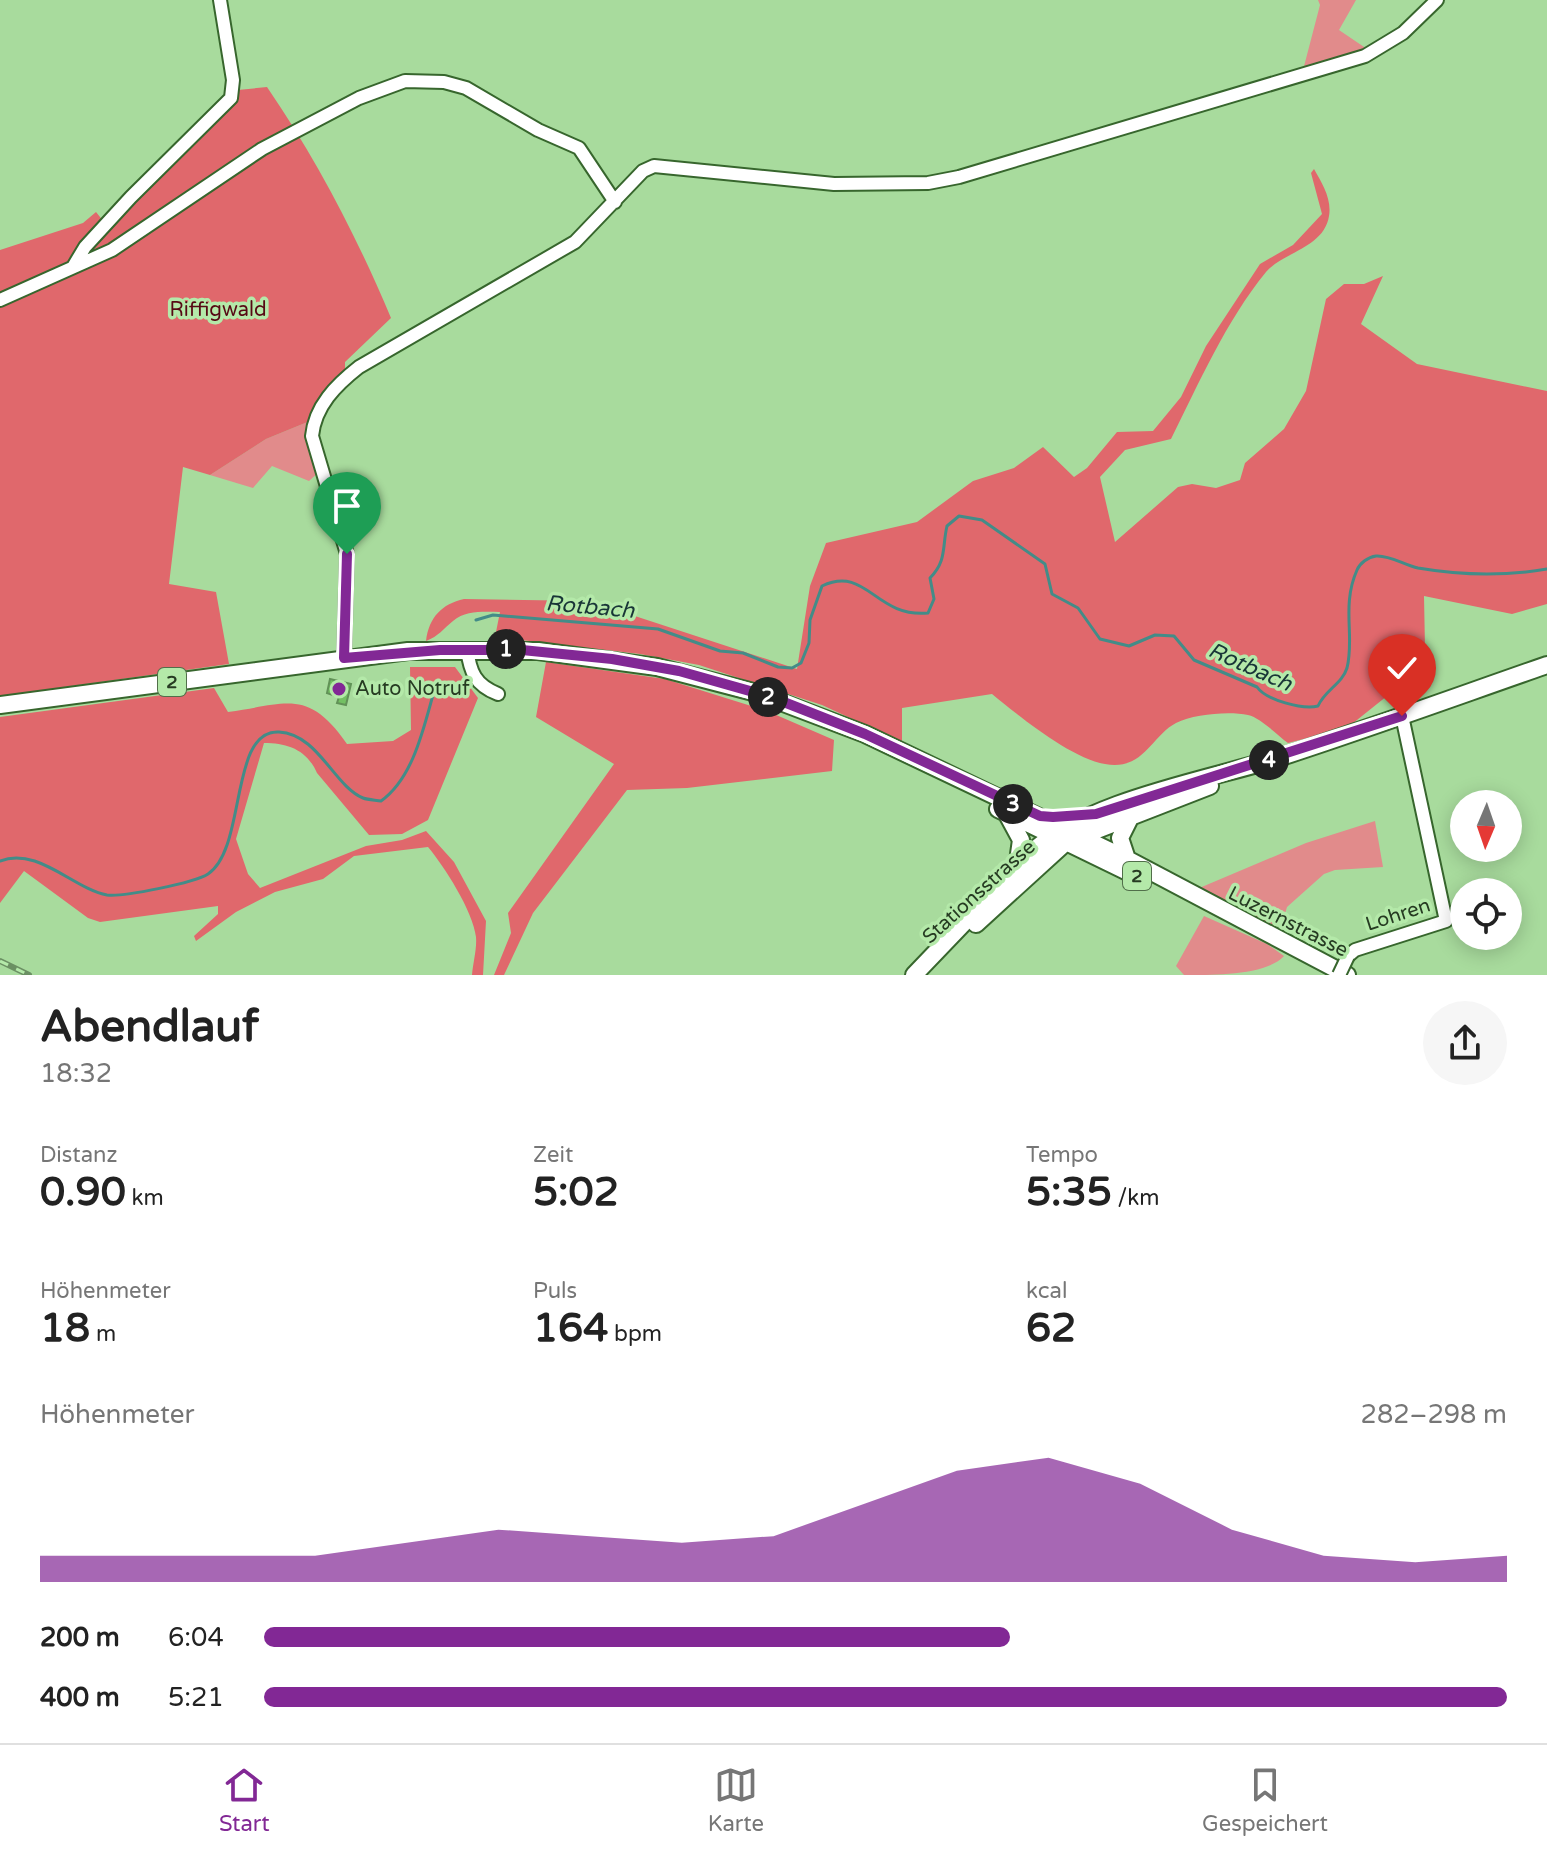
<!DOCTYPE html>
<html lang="de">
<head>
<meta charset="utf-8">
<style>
  body { margin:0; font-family:"Varela Round",sans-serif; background:#f6f6f6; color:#222; height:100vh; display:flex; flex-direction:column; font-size:30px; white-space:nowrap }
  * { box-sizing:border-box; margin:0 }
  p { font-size:26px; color:#767676 }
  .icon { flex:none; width:44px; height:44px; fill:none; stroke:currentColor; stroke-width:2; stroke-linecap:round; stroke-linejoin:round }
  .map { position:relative; height:975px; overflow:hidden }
  .drawer { display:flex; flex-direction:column; background:#fff; flex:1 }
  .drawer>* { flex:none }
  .needle { width:52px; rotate:182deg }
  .controls { position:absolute; left:1450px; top:790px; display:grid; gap:16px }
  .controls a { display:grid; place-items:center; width:72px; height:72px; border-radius:50%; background:#fff; box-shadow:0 4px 20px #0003; font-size:40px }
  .pin { position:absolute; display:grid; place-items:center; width:68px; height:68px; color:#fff; margin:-82px -34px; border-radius:50% 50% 50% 0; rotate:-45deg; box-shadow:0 0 8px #0007 }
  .pin .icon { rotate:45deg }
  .km { position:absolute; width:40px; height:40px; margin:-20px; border-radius:50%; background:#222; color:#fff; font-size:22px; line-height:40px; text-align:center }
  .round { display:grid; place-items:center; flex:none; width:84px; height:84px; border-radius:42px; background:#f6f6f6 }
  .head { display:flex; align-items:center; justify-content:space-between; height:136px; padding:0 40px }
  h1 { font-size:44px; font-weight:700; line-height:60px }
  .metrics { display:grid; grid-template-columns:repeat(3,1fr); gap:12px; height:136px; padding:8px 40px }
  .metrics div { display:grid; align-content:center }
  .metrics b { font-size:40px; font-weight:700 }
  .metrics small { font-size:22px; font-weight:400 }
  .metrics p { font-size:22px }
  .chart { height:224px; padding:16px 40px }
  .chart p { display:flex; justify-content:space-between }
  .chart svg { width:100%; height:144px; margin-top:8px; fill:#822895; opacity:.7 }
  ul { padding:0 40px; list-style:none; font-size:26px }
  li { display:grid; grid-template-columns:128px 96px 1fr; align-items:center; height:60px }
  li i { height:20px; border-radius:10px; background:#822895 }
  .tabs { display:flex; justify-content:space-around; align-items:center; height:112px; border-top:2px solid #e0e0e0; background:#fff; font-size:22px; color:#767676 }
  .tabs a { display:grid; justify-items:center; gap:4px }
  .tabs .current { color:#822895 }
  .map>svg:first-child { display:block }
  .green { fill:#e18b8b }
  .forest { fill:#e0686c }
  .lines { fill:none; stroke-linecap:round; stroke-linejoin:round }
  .stream { stroke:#438c88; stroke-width:3 }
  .building { fill:#73c063; stroke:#619257; stroke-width:2 }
  .minor-casing { stroke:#37662d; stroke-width:16 }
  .major-casing { stroke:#37662d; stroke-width:20 }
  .minor { stroke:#fff; stroke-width:12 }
  .major { stroke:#fff; stroke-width:16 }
  .rail-casing { stroke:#6b9063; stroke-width:6 }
  .rail { stroke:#b4e9a9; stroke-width:3; stroke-dasharray:9; stroke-linecap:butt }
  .minor-bridge-casing { stroke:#37662d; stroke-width:16; stroke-linecap:butt }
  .minor-bridge { stroke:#fff; stroke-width:12 }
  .route-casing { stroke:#fff; stroke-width:16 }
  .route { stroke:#822895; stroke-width:10 }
  .poi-dot { fill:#822895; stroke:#b4e9a9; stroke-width:3 }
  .labels { text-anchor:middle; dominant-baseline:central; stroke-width:7; stroke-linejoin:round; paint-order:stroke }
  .shield { fill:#b4e9a9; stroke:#516f4a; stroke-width:2 }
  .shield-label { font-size:18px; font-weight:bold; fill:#263b22 }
  .park-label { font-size:20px; fill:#560914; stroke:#b4e9a9 }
  .poi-label { font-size:20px; fill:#263b22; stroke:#b4e9a9; text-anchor:start }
  .street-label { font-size:20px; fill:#263b22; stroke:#b4e9a9 }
  .water-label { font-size:22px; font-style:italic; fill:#183537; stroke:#b4e9a9 }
</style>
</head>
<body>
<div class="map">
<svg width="1547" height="975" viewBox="0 0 1547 975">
  <rect width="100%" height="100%" fill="#a8db9d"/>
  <!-- green -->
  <path class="green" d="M1318,0H1356L1339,30L1370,51L1302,74L1320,5Z
    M310,421L320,471L309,481L272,466L253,488L210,475L266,439Z
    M1375,821L1383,867L1335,870L1324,874L1287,907L1283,921L1275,927L1197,889L1306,843Z
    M1204,916L1267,944L1284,956C1267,975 1215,975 1184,975L1176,966Z"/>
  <!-- forest -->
  <path class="forest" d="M267,87C317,160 357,237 391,318L345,362V376L310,421L266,439L210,475L183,467L169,584L216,592L229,664L0,696V303L82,264L85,251L238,90Z
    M1314,169C1322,183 1332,199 1329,216C1324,248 1283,252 1266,272C1226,321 1199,383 1171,439L1125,450L1100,477L1115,542L1178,487L1192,484L1216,488L1240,480L1245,463L1284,429L1306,391L1326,299L1344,284H1364L1383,276L1361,324L1417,364L1547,391V604L1512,614L1424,596L1425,648L1402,684L1347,728L1288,743C1277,735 1261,718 1248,715C1229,711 1194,714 1176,723C1151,736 1144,771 1105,764C1070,758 1019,716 992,694L902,708V742L822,705L699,665L640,654L495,637L500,612C484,612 466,610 453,621C443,629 439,636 426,641C429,617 442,604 464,599L589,601L797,669L810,586L826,543L917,522L973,481L1014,468L1043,447L1074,477L1087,468L1117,432L1153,431L1181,397L1206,346L1260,264L1293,245L1322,214L1311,173Z
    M96,212L104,222L68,263L0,298V250L83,223Z
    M546,662L665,679L767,711L834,740L832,771L687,788L627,790L533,913L504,975H494L511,933L508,913L614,764L536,717Z
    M410,667H455L478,698L428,820L402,834L369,835L317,773C307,750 288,743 264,743L236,839L248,874L260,888L366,846L402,840L426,831L454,862L486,921L483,975H472C473,963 477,949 476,937C473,911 444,866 428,847L354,856L323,879L275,892L236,912L196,941L194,936L218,914V906L100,922L88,918L24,871L0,903V717L214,688L228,712C287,704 308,688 347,744L393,741L411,730Z"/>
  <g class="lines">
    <!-- stream -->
    <path class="stream" d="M476,620L493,615L658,629L720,651L743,653L778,667L792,668L801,663L809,643L810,620L822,586C867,565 875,618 928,613L934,599L930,578C947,561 942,547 947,526L959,516L982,520L1045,564L1052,594L1078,608L1100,639L1129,646L1155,635L1174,636L1194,660L1257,687C1266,700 1303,710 1318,706C1325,690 1342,684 1347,668C1355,637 1341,606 1357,570C1360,563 1368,557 1376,556C1390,555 1404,565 1418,568C1459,575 1506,576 1547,569
      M0,861C37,846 74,889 107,895C123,897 194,883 208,874C247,848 229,729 279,732C318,734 334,786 363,798C368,800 376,800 381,801C416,776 425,720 437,681"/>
  </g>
  <!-- building -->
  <path class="building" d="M330,679L351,684L346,705L337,703L339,697L327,693Z"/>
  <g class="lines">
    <defs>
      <path id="minor" d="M73,267L85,247L131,197L231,98L233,80L220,0
        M0,300L112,250L262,149L359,98L405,81L444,82L466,88L538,130L579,148L615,202
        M467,649C470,672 475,685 498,694
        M344,658L347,554L312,436C315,406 336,385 359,367L575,242L643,171L654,166L834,184L928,183L959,177L1365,56L1403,33L1437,0
        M1348,956L1355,950L1446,921L1402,716"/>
      <path id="major" d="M0,705L408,651H538L657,667L757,693L865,734L1127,859L1347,975
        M998,809L1132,874
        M1008,816L1021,840L1017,868
        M1127,859L1120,838L1131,816
        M976,924L1066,842L1210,786
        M914,975L1031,853C1087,800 1208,780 1281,757C1370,728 1458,696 1547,665"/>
    </defs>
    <!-- minor casing -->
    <use href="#minor" class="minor-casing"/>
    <!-- major casing -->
    <use href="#major" class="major-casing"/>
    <!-- minor -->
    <use href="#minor" class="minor"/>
    <!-- major -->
    <use href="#major" class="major"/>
    <defs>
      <path id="rail" d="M0,961L29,975"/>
    </defs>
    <!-- rail casing -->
    <use href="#rail" class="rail-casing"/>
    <!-- rail -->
    <use href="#rail" class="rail"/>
    <defs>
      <path id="minor-bridge" d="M1339,975L1348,956"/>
    </defs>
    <!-- minor-bridge casing -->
    <use href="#minor-bridge" class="minor-bridge-casing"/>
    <!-- minor-bridge -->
    <use href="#minor-bridge" class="minor-bridge"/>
  </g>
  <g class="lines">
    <defs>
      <path id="route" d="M347,554L344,658L440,650H522L612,659L679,671L771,697L865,734L1040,816L1053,817L1096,814L1402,716"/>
    </defs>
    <!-- route casing -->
    <use href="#route" class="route-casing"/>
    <!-- route -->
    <use href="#route" class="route"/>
  </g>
  <!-- markers -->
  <circle class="poi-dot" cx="339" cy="689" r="8"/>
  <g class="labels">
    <!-- shield labels -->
    <g class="shield">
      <rect x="158" y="668" width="28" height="28" rx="6"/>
      <rect x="1123" y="862" width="28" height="28" rx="6"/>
    </g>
    <g class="shield-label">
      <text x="172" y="682">2</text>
      <text x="1137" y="876">2</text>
    </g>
    <!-- park labels -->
    <g class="park-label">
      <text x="218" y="310">Riffigwald</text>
    </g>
    <!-- poi labels -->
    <g class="poi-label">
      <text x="355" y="689">Auto Notruf</text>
    </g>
    <!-- street labels -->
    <g class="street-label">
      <text transform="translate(979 892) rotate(-42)">Stationsstrasse</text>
      <text transform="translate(1398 915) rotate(-18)">Lohren</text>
      <text transform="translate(1288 922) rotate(27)">Luzernstrasse</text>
    </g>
    <!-- water labels -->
    <g class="water-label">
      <text transform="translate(590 607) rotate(5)">Rotbach</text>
      <text transform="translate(1250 667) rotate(24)">Rotbach</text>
    </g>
  </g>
</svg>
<div class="controls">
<a><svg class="needle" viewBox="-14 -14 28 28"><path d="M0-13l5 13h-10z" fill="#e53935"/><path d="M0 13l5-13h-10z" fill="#767676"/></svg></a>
<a><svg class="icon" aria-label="locate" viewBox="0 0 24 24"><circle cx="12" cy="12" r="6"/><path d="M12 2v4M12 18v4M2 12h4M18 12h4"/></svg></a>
</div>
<div class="pin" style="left:347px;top:554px;background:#1e9e55"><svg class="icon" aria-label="arrive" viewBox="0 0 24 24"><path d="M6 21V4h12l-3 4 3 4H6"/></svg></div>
<div class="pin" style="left:1402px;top:716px;background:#d93025"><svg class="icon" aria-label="check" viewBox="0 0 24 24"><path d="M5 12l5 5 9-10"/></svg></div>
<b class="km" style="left:506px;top:649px">1</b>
<b class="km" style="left:768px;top:697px">2</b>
<b class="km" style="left:1013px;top:804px">3</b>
<b class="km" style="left:1269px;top:760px">4</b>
</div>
<section class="drawer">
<div class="head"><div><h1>Abendlauf</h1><p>18:32</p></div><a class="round"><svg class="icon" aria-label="share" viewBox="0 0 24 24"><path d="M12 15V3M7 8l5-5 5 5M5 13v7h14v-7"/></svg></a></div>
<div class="metrics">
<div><p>Distanz</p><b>0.90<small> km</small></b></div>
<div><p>Zeit</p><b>5:02</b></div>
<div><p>Tempo</p><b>5:35<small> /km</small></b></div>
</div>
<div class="metrics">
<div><p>Höhenmeter</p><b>18<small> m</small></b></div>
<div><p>Puls</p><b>164<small> bpm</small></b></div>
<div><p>kcal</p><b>62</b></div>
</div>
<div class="chart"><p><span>Höhenmeter</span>282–298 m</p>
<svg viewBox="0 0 160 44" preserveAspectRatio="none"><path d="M0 44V36L10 36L20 36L30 36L40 32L50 28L60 30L70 32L80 30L90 20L100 10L110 6L120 14L130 28L140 36L150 38L160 36V44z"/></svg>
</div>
<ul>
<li><b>200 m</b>6:04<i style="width:60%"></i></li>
<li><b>400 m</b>5:21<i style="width:100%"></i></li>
</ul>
</section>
<nav class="tabs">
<a class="current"><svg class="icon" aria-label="home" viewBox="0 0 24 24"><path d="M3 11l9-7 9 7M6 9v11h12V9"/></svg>Start</a>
<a><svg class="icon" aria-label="map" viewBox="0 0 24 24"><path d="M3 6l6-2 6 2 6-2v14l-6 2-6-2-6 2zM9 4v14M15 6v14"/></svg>Karte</a>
<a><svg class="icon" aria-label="saved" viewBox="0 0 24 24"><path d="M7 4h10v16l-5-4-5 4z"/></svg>Gespeichert</a>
</nav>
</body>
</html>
